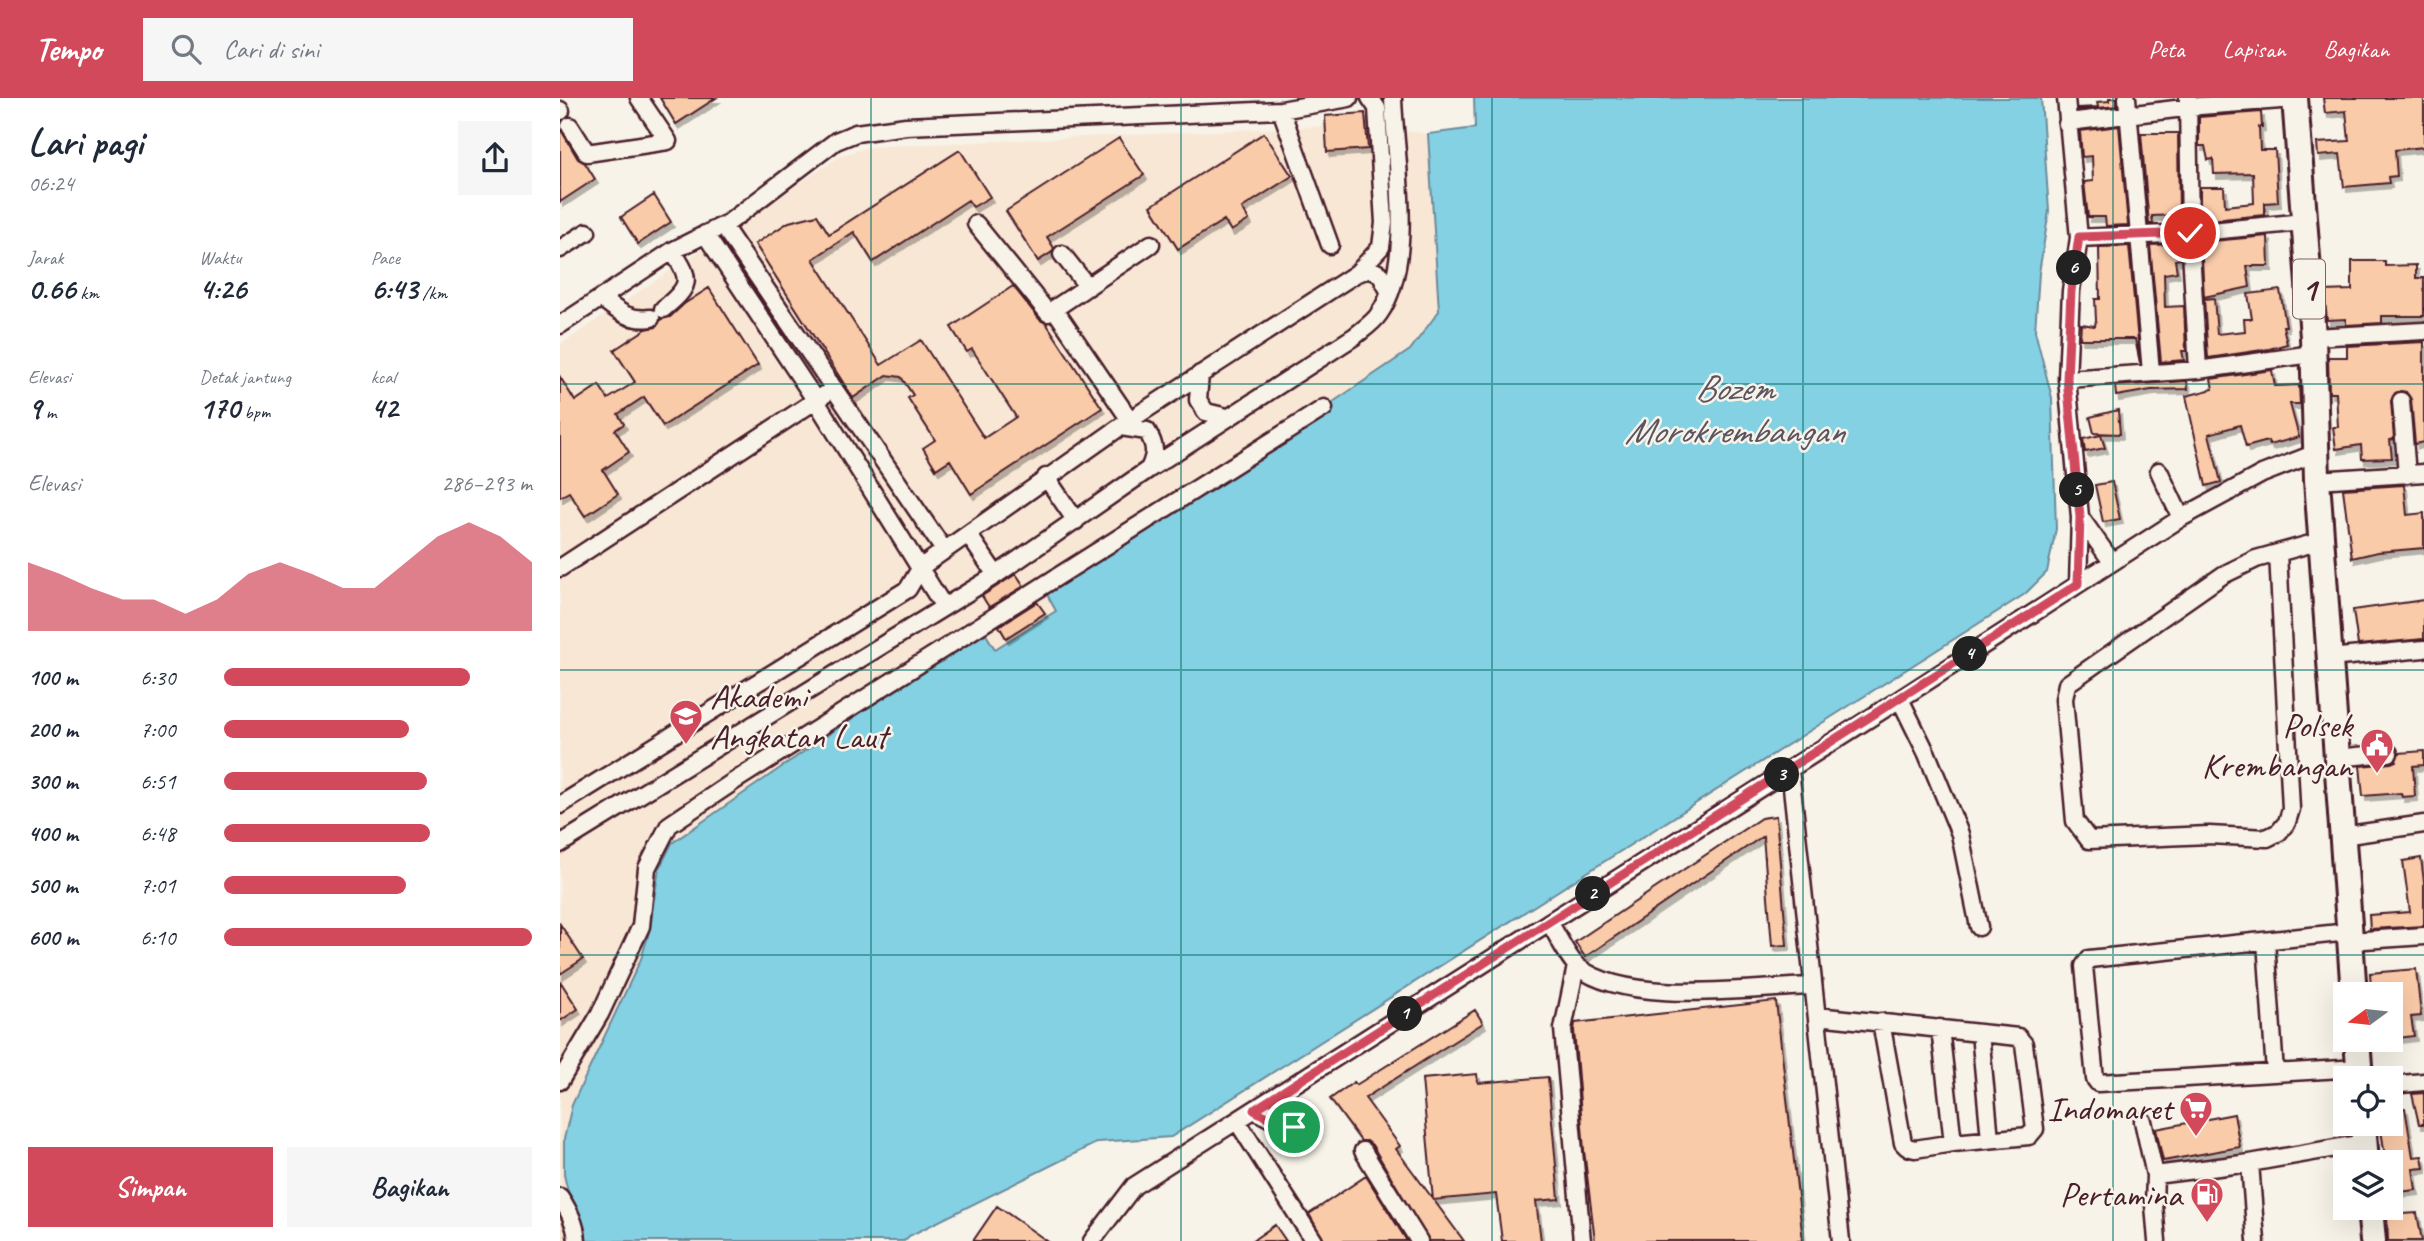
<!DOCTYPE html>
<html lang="id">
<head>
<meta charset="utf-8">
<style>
  body { margin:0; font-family:Caveat,sans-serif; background:#f6f6f7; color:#1f2937; height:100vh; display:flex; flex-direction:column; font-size:26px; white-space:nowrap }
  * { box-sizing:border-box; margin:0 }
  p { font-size:23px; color:#747a83 }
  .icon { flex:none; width:38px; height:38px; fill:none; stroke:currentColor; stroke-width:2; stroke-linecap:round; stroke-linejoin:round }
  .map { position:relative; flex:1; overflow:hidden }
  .panel { display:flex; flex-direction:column; background:#fff; width:560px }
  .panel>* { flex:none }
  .needle { width:46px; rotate:255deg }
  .tools { position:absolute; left:1773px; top:884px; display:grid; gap:14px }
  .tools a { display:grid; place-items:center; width:70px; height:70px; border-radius:0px; background:#fff; box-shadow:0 7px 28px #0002; font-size:35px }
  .pin { position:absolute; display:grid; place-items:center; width:60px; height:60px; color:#fff; margin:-30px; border:4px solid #fff; border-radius:50%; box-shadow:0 2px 7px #0007 }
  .km { position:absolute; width:35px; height:35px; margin:-18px; border-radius:50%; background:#222; color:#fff; font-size:19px; line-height:35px; text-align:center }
  .round { display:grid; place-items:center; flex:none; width:74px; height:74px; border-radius:0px; background:#f6f6f7 }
  .overview { display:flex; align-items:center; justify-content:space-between; height:119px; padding:0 28px }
  h1 { font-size:38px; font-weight:700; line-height:52px }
  .figures { display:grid; grid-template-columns:repeat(3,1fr); gap:10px; height:119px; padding:7px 28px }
  .figures div { display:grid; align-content:center }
  .figures b { font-size:30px; font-weight:700 }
  .figures small { font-size:19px; font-weight:400 }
  .figures p { font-size:19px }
  .chart { height:196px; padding:14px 28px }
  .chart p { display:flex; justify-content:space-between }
  .chart svg { width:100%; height:126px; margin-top:7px; fill:#d1495b; opacity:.7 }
  .primary-button { display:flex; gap:14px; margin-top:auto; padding:14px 28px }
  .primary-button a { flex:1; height:80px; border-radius:0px; background:#d1495b; color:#fff; font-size:28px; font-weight:700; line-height:80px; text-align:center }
  .primary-button a+a { background:#f6f6f7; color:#1f2937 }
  ul { padding:0 28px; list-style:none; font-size:23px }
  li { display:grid; grid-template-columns:112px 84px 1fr; align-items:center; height:52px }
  li i { height:18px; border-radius:9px; background:#d1495b }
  header { display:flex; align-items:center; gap:42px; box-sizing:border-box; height:98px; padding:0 35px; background:#d1495b; color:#fff }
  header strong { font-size:33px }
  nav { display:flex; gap:38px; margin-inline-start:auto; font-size:24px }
  .search { width:490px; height:63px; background:#f6f6f7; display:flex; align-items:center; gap:18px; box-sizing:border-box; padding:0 24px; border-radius:0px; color:#747a83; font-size:26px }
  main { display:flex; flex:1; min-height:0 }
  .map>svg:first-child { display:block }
  .built { fill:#f8e7d5 }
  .water { fill:#84d1e4; stroke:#6d8a9a; stroke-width:2 }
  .building { fill:#facba9; stroke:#4a1f2b; stroke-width:2; filter:url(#shadow) }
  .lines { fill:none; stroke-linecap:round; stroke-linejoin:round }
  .minor-casing { stroke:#4a1f2b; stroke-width:21 }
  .highway-casing { stroke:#4a1f2b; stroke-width:30 }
  .minor { stroke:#f7f3e8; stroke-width:16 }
  .highway { stroke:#f7f3e8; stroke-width:24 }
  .route-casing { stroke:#fff; stroke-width:14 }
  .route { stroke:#d1495b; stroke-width:9 }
  .grid { fill:none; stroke:#0f766e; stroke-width:2; stroke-opacity:0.55 }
  .labels { text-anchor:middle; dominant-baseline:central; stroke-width:5; stroke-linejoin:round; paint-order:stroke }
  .shield { fill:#f7f3e8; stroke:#7e5f64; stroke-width:2 }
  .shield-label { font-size:33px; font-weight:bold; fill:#4a1f2b }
  .poi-label { font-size:35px; fill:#4a1f2b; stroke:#f7f3e8; text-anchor:end }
  .water-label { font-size:37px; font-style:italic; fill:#5b5462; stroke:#f7f3e8 }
</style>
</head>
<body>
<header>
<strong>Tempo</strong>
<div class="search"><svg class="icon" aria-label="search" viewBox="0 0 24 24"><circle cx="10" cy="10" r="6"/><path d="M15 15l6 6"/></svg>Cari di sini</div>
<nav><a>Peta</a><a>Lapisan</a><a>Bagikan</a></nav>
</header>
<main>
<section class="panel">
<div class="overview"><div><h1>Lari pagi</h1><p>06:24</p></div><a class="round"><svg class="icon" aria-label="share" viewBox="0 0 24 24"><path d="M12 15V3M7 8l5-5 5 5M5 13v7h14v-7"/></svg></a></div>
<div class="figures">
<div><p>Jarak</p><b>0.66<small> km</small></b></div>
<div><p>Waktu</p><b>4:26</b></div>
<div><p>Pace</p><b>6:43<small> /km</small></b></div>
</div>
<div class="figures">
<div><p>Elevasi</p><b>9<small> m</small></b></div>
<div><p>Detak jantung</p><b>170<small> bpm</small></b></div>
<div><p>kcal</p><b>42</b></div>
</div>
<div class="chart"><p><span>Elevasi</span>286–293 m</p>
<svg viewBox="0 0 160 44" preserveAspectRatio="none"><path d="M0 44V20L10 24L20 29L30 33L40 33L50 38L60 33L70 24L80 20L90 24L100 29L110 29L120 20L130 11L140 6L150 11L160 20V44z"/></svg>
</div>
<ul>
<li><b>100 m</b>6:30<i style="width:80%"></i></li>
<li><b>200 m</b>7:00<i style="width:60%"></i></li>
<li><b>300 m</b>6:51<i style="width:66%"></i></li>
<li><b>400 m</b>6:48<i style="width:67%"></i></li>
<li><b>500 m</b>7:01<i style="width:59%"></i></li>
<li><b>600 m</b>6:10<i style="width:100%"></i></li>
</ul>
<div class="primary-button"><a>Simpan</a><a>Bagikan</a></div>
</section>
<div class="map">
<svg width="1864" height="1143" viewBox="0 0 1864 1143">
  <defs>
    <filter id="shadow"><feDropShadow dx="3" dy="5" stdDeviation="0" flood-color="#0004"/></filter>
  </defs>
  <rect width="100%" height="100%" fill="#f7f3e8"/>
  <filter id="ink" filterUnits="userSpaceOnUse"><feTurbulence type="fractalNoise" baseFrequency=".0143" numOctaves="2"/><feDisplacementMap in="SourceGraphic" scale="14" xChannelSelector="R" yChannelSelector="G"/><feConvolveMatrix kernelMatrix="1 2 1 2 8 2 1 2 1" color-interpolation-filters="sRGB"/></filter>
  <g filter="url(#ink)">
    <!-- built -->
    <path class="built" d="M790,27L868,36L879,213L850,252L770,306L484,492L497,513L435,551L422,530L88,838L70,887L12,1007L4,1041L26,1143H0V247L280,58L308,49Z"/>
    <!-- water -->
    <path class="water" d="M914,0H1481L1489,113L1479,175L1475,233L1492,300L1496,431L1487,474L1465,496L611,1039L538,1044L349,1138L344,1143H26L11,1106L4,1077V1041L12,1007L81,861L88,838L99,771L112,745L422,530L435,551L496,513L484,491L770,306L850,252L879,213L868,36L915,30Z"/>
    <!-- building -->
    <path class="building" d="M100,0H156L116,26Z
      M1549,0H1557V8L1518,12V10L1538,9L1537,4L1549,3Z
      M1763,0H1864V49L1835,52L1837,78L1828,79L1829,85L1784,89L1780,56L1758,58L1757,45L1789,43L1786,13L1765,15Z
      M1701,14L1702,29H1699L1700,52H1715L1718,104L1705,105V117L1640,123V89H1664L1665,108L1694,105L1693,75L1654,76L1653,61L1648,62L1645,48H1639V19Z
      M805,15L808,51L767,54L765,18Z
      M1559,28L1568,127L1546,128L1545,119H1528L1524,84L1533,83L1532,58L1522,59L1520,33Z
      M0,30L18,61L25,65L35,81L0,104Z
      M704,35L732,78L682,110L689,122L671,133L664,122L618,151L591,108Z
      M1581,35H1618L1619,117L1592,118L1593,126H1589Z
      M559,40L584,77L487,139L494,150L492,154L478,163L446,113Z
      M400,52L430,99L413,109L408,102L313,164L294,134L253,161L321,267L361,242L424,340L456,319L412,251L407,254L391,229L453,188L480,222L486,225L542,310L411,396L390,362L376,371L363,350L375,342L348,300L353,297L341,279L327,277L293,300L195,146L229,124L257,117L269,136Z
      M94,97L111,124L78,146L61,119Z
      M1708,138L1709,168H1687L1690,189L1644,199L1641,144Z
      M1620,146L1621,161L1615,162L1617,174L1604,176L1605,209L1624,208L1626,253H1622L1624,262L1601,264L1590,147Z
      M1569,148L1580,265L1575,241H1520L1521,226L1535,228L1536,222L1535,201H1540L1539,150Z
      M1792,163H1825V168L1856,167V180H1864V218H1822V225L1786,227V221L1767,222L1764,193L1792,192Z
      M149,190L198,267L103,328L84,299L58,316L64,326L55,332L69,354L43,372L58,396L25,418L9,394L0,399V279L15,303L39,287L48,301L75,284L54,252L86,231L96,229L101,221L110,219L124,206Z
      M1720,192L1726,228H1723L1727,246L1709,251L1648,260L1644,201L1654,200L1657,236L1685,233L1684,221H1692L1688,196Z
      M1864,244V344L1855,346L1851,301L1846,294L1841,293L1835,295L1831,303L1834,341L1830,342L1832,360L1802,361L1801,347L1776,351L1773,329H1778L1776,295H1769L1768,259H1787V248Z
      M1712,272L1715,288L1739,287L1740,306H1730L1739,339L1710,347L1708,343L1686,349L1680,327L1649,336L1661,384L1646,388L1626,298L1653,291L1651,281Z
      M1627,283L1628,291L1591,292L1556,298L1555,288Z
      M1558,312L1560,336L1534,335L1530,319Z
      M1541,337L1545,350L1525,354L1523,341Z
      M1552,384L1560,421L1543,424L1535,387Z
      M1844,387L1847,417L1864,415V450L1818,454L1792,460L1783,391Z
      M456,476L464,488L429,509L422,498Z
      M1864,502V541L1798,547L1793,512Z
      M477,504L485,515L446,540L439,528Z
      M1864,653V667L1853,668L1855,698L1842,699L1841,695L1803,698L1800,668L1831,665L1836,663L1839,655Z
      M1216,718L1227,847L1212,848L1203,738L1025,859L1015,844L1201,720Z
      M1861,760L1864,784V828L1810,831L1809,817L1850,814L1843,763Z
      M0,826L23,861L0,876Z
      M1856,871L1861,918L1851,919L1854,938L1830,941V896H1815V892H1811L1810,875Z
      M0,883L18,911L0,923Z
      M1216,903L1243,1143H1035L1024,1052L1014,932L1015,925Z
      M915,912L923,925L805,1000L840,1048L836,1051L904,1143H869L812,1047L807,1043H801L770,1001L794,984L796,987Z
      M917,976L918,985L988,979L999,1101L976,1103L981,1143H942L936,1096L873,1102L862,981Z
      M1864,995V1026H1859L1852,996Z
      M1845,1010L1853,1059L1862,1058L1864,1070L1853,1071L1856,1092L1830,1095V1064H1826L1820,1026H1830V1012Z
      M1674,1016L1680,1049L1603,1063L1596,1031Z
      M806,1078L847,1143H764L749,1116Z
      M437,1108L487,1143H413Z
      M1857,1115L1862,1143H1828L1827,1117Z
      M715,1127L726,1143H692Z"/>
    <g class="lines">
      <defs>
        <path id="minor" d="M1506,0L1519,140L1511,193L1507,281L1520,419L1518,486
          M1567,0L1591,274
          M1628,0L1630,135L1638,272
          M0,12L1,13
          M721,12L770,147
          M1507,26L1517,23L1640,8L1735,1
          M10,28L27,55L108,43L79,0
          M416,126L488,215L591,146
          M163,128L384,452
          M145,136L256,303L384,509
          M1519,140L1630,135L1743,124
          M0,151L27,134
          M502,156L528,189
          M797,175L810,171L820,176L829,193
          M41,200C58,213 68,223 91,220
          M103,211C130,189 133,182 112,153
          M495,212L570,322
          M0,227L112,153L168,125L276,43L296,35L346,28L721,12L789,0
          M1753,239L1864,233
          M640,276L638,302L646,314L667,319
          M1507,281L1638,272L1752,256
          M1841,303L1847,377
          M561,329L587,333C596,348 596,356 589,371
          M1599,373L1621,420
          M486,379L516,423
          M1757,382L1864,375
          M1520,419L1552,464
          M408,436L436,477
          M1718,455L1731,711L1727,724L1719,734L1707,740L1649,737L1529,742L1515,723L1504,601L1507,586L1663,477L1696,461L1761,443
          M0,470L264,297
          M1769,560L1864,551
          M1340,601L1367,656L1400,736L1419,829
          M1776,660L1829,655
          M1230,671L1281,1143
          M0,707L348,491L361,469L570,322L797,175L821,149L824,125L817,10L810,0
          M1782,738L1864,726
          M0,746L436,477L589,371L795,238C802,232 813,225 819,216C856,163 835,62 833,0
          M989,824C997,836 1008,861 1018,869C1068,908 1190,890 1252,888
          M1789,834L1529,861L1524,868L1535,981L1538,985L1799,970
          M1706,843L1715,975
          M1790,843L1864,838
          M1016,868L1003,931L1022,1143
          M1257,918L1458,939L1464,946L1475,1031L1469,1038L1393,1045L1355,1051L1347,1049L1343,1045L1321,924
          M1380,930L1393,1045
          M1420,935L1430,1041
          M0,983L40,916L81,828L87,770L109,727L173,684L764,310
          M1830,987L1864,984
          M694,1012L713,1022L734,1029
          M677,1023L754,1143
          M1583,1023L1595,1077L1690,1065L1804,1045
          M803,1053L859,1143
          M1690,1065L1696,1143
          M1595,1077L1594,1107L1597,1143
          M0,1099C9,1113 16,1126 17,1143
          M532,1143L574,1088L1340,601L1621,420L1702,376L1756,355"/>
        <path id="highway" d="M1735,0L1753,239L1757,382L1794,896
          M1797,942L1800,980
          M1803,1026L1806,1064
          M1810,1110L1813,1143"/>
      </defs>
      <!-- minor casing -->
      <use href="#minor" class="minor-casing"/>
      <!-- highway casing -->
      <use href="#highway" class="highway-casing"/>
      <!-- minor -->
      <use href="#minor" class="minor"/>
      <!-- highway -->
      <use href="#highway" class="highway"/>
    </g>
  </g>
  <g class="lines" filter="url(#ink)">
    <defs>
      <path id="route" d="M734,1029L713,1022L694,1012L1518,486L1520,419L1507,281L1511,193L1519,139L1630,135"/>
    </defs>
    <!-- route casing -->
    <use href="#route" class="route-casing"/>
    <!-- route -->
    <use href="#route" class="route"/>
  </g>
  <!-- grid -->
  <path class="grid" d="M311,0V1143M621,0V1143M932,0V1143M1243,0V1143M1553,0V1143M0,286H1864M0,572H1864M0,857H1864"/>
  <!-- icons -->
  <defs>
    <symbol id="university-pin" viewBox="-11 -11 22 30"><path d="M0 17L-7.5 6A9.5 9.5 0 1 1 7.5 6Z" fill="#d1495b" stroke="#f7f3e8"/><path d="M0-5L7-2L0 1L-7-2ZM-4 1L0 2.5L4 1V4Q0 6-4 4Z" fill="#fff"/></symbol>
    <symbol id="civic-pin" viewBox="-11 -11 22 30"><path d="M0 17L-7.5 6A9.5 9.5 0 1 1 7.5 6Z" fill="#d1495b" stroke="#f7f3e8"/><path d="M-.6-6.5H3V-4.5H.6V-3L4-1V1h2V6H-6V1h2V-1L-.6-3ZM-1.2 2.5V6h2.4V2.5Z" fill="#fff"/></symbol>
    <symbol id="supermarket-pin" viewBox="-11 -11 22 30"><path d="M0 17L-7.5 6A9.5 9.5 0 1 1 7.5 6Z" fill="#d1495b" stroke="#f7f3e8"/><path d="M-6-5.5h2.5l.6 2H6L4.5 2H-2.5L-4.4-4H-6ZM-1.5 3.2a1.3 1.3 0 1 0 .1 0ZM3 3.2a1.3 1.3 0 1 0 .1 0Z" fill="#fff"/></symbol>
    <symbol id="fuel-pin" viewBox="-11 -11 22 30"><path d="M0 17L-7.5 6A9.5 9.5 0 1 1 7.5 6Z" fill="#d1495b" stroke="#f7f3e8"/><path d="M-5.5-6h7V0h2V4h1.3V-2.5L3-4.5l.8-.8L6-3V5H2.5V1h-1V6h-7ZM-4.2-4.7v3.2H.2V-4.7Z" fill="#fff"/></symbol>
  </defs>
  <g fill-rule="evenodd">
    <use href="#university-pin" x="107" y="599" width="38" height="52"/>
    <use href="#civic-pin" x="1798" y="628" width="38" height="52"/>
    <use href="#supermarket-pin" x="1617" y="991" width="38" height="52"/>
    <use href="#fuel-pin" x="1628" y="1077" width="38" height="52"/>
  </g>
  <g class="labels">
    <!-- shield labels -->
    <rect class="shield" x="1733" y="161.5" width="32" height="59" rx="5"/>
    <g class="shield-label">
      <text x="1749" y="191">1</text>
    </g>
    <!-- poi labels -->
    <g class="poi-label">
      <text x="150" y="598" text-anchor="start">Akademi<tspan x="150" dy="40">Angkatan Laut</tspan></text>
      <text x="1792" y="627">Polsek<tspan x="1792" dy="40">Krembangan</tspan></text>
      <text x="1612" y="1010">Indomaret</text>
      <text x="1622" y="1096">Pertamina</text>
    </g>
    <!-- water labels -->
    <g class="water-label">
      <text x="1174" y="289">Bozem<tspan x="1174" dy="43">Morokrembangan</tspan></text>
    </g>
  </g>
</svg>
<div class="tools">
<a><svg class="needle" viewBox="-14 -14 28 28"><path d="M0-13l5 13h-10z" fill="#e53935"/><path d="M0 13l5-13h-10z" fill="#747a83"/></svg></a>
<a><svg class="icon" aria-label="locate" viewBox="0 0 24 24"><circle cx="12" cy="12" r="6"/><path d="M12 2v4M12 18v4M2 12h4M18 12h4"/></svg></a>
<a><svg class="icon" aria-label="layers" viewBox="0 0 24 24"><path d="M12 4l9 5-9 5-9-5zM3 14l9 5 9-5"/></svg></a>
</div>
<div class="pin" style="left:734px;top:1029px;background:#1e9e55"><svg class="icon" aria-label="arrive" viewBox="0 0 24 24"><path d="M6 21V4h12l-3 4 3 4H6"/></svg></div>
<div class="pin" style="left:1630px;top:135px;background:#d93025"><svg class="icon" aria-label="check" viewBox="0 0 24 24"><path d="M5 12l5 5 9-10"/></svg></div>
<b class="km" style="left:845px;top:916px">1</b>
<b class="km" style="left:1033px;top:796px">2</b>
<b class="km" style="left:1222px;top:677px">3</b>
<b class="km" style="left:1410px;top:556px">4</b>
<b class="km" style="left:1517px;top:392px">5</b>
<b class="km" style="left:1514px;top:170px">6</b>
</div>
</main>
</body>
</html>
